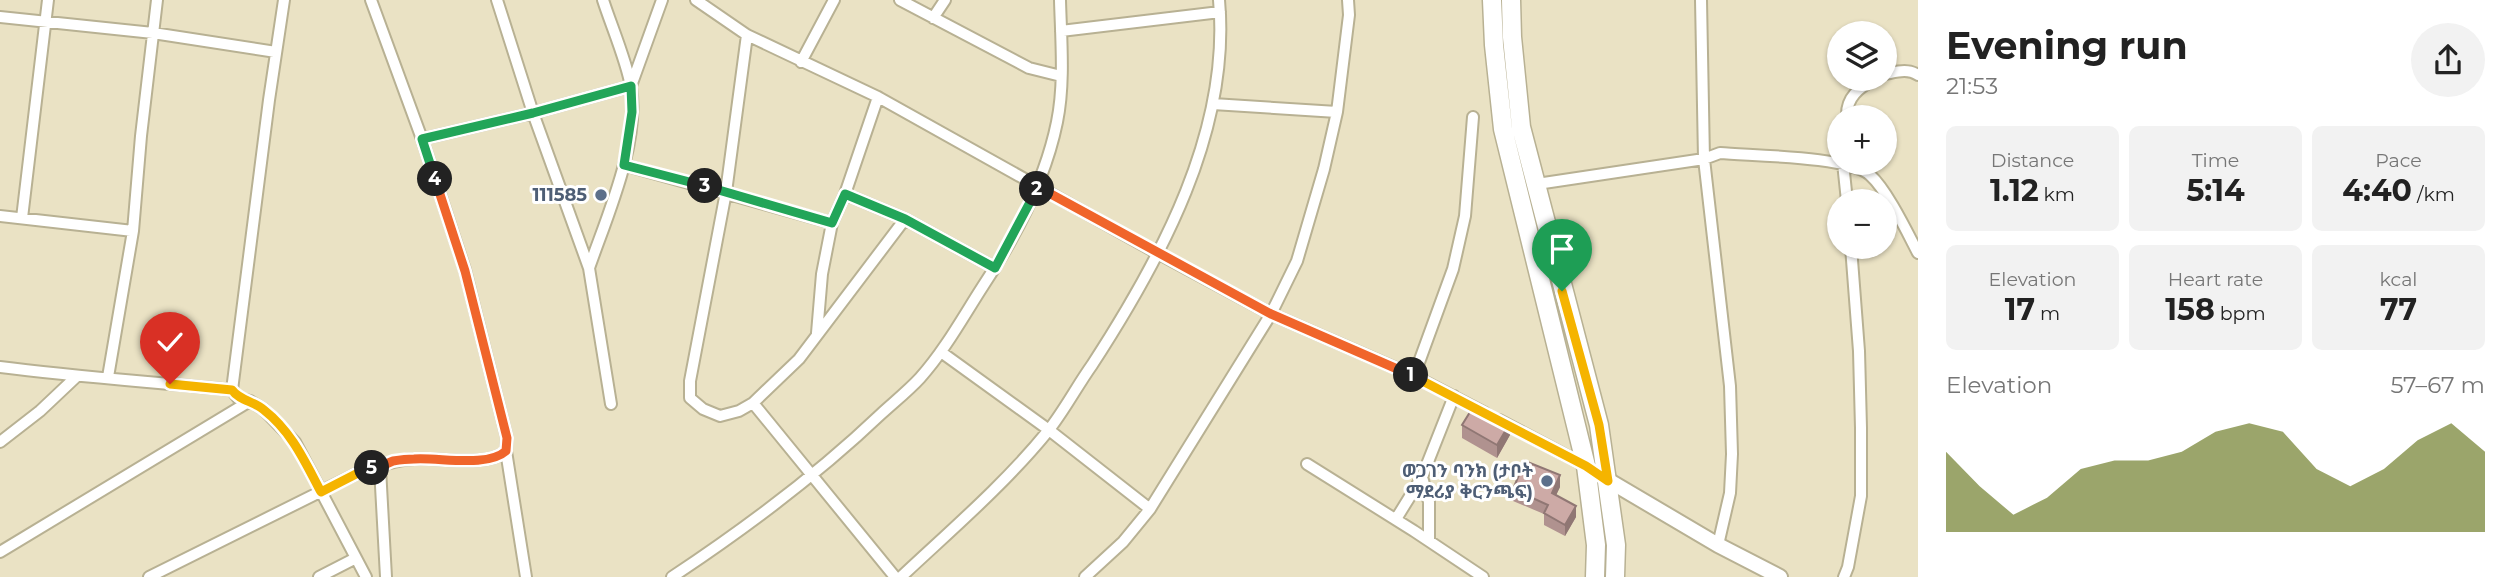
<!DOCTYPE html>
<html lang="en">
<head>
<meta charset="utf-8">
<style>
  body { margin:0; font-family:Montserrat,"Noto Sans Ethiopic",sans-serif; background:#f2f2f2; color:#222; height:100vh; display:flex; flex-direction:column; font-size:26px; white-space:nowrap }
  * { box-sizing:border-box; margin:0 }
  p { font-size:23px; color:#767676 }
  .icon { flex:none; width:38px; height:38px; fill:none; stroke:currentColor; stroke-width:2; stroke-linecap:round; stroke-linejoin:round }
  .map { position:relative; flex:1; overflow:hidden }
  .sheet { display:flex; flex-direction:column; background:#fff; width:595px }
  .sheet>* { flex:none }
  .tools { position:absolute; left:1827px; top:21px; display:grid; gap:14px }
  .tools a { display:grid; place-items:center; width:70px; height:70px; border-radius:50%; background:#fff; box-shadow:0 2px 5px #0004; font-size:35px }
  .pin { position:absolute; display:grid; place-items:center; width:60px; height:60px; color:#fff; margin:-72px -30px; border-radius:50% 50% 50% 0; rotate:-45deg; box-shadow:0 0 7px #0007 }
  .pin .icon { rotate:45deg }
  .km { position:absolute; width:35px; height:35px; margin:-18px; border-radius:50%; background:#222; color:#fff; font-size:19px; line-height:35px; text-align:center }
  .round { display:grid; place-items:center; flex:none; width:74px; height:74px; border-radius:37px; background:#f2f2f2 }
  .headline { display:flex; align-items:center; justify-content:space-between; height:119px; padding:0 28px }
  h1 { font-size:38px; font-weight:700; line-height:52px }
  .stats { display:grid; grid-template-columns:repeat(3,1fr); gap:10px; height:119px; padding:7px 28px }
  .stats div { display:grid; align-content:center; border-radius:10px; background:#f2f2f2; text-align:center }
  .stats b { font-size:30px; font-weight:700 }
  .stats small { font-size:19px; font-weight:400 }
  .stats p { font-size:19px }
  .chart { height:196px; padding:14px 28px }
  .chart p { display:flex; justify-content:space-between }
  .chart svg { width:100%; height:126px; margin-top:7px; fill:#717f2d; opacity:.7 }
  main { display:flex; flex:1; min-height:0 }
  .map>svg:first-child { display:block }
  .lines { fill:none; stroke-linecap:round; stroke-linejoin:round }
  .minor-casing { stroke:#b8b193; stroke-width:14 }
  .tertiary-casing { stroke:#b8b193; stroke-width:18 }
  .primary-casing { stroke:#b8b193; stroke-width:21 }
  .minor { stroke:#fff; stroke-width:10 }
  .tertiary { stroke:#fff; stroke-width:14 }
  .primary { stroke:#fff; stroke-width:18 }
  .wall { fill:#b0928f }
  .shaded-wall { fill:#907774 }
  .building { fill:#cdaaa6; stroke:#907774; stroke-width:2 }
  .split-1-casing { stroke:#fff; stroke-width:14 }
  .split-2-casing { stroke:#fff; stroke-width:14 }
  .split-3-casing { stroke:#fff; stroke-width:14 }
  .split-4-casing { stroke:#fff; stroke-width:14 }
  .split-5-casing { stroke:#fff; stroke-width:14 }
  .split-6-casing { stroke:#fff; stroke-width:14 }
  .split-1 { stroke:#f5b400; stroke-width:9 }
  .split-2 { stroke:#f0652b; stroke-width:9 }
  .split-3 { stroke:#22a559; stroke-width:9 }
  .split-4 { stroke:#22a559; stroke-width:9 }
  .split-5 { stroke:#f0652b; stroke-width:9 }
  .split-6 { stroke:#f5b400; stroke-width:9 }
  .service-dot { fill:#5c6f8a; stroke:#fff; stroke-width:2.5 }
  .labels { text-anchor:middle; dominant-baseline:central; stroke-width:6; stroke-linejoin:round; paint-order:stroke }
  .service-label { font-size:18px; font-weight:bold; fill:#4e5e75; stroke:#fff; text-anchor:end }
</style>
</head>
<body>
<main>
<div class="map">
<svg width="1918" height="577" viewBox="0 0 1918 577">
  <rect width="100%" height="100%" fill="#eae2c4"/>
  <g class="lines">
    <defs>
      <path id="minor" d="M371,0L422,139L465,270L507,438L506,451L526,577
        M497,0L533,113L589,268L611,404
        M696,0L747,35L878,97L1159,254L1271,314L1414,376L1485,413
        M900,0L1029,68L1061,76
        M1701,0L1704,159L1730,386L1732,454L1730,493L1718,545
        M0,17L153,33L276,52
        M933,18L945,0
        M1061,31L1220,12
        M747,35L726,192L690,381V398L703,409L720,416L739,411L753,403L799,359L905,219
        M801,62L834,0
        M1885,74C1896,72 1908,68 1918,75
        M631,86L662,0
        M1213,104L1337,112
        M1847,117C1846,97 1859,88 1875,79
        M422,139L533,113L631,86
        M1843,163L1847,201
        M624,165L832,223
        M1537,184L1704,159L1720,153C1752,156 1849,156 1870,175C1887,190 1907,232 1918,253
        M845,194L905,219L995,268
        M0,216L133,231
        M22,218L48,0
        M589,268C607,216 640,143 631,87C627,62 611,25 603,0
        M817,333L822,274L832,223L845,194L878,97
        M941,352L1049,430L1150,509
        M0,367C77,377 155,382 232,390L238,398L250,401L263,409L295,442L366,577
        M1414,376L1453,269L1465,216L1473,117
        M108,377L133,231L141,136L157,0
        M232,390L269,100L284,0
        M753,403L895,577
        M1499,420L1586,466
        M0,442L40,411L76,377
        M1307,464L1414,531L1483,577
        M380,468L386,577
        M1422,477L1429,502V541
        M1396,519L1422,477L1454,396
        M0,552L250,401
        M149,577L356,474C374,467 394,460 414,459C439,457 487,468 506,451
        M319,577L356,558
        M672,577C746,528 817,475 881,414C894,402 908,391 920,378C945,350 963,317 983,286C1016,236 1045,181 1057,122C1065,83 1061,39 1060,0
        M901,577C951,530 1004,485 1048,431C1064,411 1077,386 1092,365C1161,259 1231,130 1219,0
        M1085,577L1123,542L1150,509L1271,314L1297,261L1324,169L1337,112L1349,15L1348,0
        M1844,577L1848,567L1861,496V428L1859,351L1851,247"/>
      <path id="tertiary" d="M1601,476L1718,545L1780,577"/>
      <path id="primary" d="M1492,0L1494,45L1503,129L1586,466L1596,545L1595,577
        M1511,0L1512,37L1521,127L1599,425L1616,545L1615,577"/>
    </defs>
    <!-- minor casing -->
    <use href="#minor" class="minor-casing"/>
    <!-- tertiary casing -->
    <use href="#tertiary" class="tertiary-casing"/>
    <!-- primary casing -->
    <use href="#primary" class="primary-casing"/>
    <!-- minor -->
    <use href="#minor" class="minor"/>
    <!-- tertiary -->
    <use href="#tertiary" class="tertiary"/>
    <!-- primary -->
    <use href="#primary" class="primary"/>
  </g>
  <!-- wall -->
  <path class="wall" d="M1462,425L1510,435L1497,458L1462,438Z
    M1560,487L1556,495L1576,517L1565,536L1544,525V514L1513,501V489Z"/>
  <!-- shaded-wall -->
  <path class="shaded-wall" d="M1510,423V435L1497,458V445Z
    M1560,475V487L1552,504V493Z
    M1576,506V517L1565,536V525Z"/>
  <!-- building -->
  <path class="building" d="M1475,404L1510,423L1497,445L1462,425Z
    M1525,461L1560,475L1552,493L1576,506L1565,525L1544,513L1548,505L1513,489Z"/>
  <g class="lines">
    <defs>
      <path id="split-1" d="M1411,375L1586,466L1608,481L1599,425L1562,291"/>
      <path id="split-2" d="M1037,189L1038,187L1271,314L1411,375"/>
      <path id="split-3" d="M705,186L832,223L845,194L905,219L995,268L1037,189"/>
      <path id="split-4" d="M435,179L422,139L533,113L631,86L632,112L624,165L705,186"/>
      <path id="split-5" d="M372,468C381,468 385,464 393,461C399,460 408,459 414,459C439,457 487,468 506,451L507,438L465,271L435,179"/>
      <path id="split-6" d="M170,384L232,390C240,401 254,401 264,410C292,432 305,462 321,492L356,474L372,468"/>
    </defs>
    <!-- split-1 casing -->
    <use href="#split-1" class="split-1-casing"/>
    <!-- split-2 casing -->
    <use href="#split-2" class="split-2-casing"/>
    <!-- split-3 casing -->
    <use href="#split-3" class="split-3-casing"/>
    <!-- split-4 casing -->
    <use href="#split-4" class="split-4-casing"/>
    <!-- split-5 casing -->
    <use href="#split-5" class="split-5-casing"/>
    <!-- split-6 casing -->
    <use href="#split-6" class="split-6-casing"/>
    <!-- split-1 -->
    <use href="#split-1" class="split-1"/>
    <!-- split-2 -->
    <use href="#split-2" class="split-2"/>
    <!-- split-3 -->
    <use href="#split-3" class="split-3"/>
    <!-- split-4 -->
    <use href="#split-4" class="split-4"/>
    <!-- split-5 -->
    <use href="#split-5" class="split-5"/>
    <!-- split-6 -->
    <use href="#split-6" class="split-6"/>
  </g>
  <!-- markers -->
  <g class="service-dot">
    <circle cx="601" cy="195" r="7"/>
    <circle cx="1547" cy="481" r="7"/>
  </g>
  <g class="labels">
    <!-- service labels -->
    <g class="service-label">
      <text x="587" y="195">111585</text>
      <text x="1533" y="471">ወጋገን ባንክ (ታቦት<tspan x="1533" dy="21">ማደሪያ ቅርንጫፍ)</tspan></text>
    </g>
  </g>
</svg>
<div class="tools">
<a><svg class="icon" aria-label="layers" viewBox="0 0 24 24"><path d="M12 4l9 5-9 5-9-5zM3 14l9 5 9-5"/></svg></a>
<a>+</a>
<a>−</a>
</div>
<div class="pin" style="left:1562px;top:291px;background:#1e9e55"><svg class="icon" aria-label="arrive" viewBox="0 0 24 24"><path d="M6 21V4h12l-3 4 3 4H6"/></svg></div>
<div class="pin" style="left:170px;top:384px;background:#d93025"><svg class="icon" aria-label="check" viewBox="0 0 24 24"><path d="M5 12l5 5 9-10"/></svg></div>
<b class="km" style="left:1411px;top:375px">1</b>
<b class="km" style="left:1037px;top:189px">2</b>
<b class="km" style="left:705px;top:186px">3</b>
<b class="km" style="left:435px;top:179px">4</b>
<b class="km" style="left:372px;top:468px">5</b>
</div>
<section class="sheet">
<div class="headline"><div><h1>Evening run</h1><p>21:53</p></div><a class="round"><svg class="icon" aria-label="share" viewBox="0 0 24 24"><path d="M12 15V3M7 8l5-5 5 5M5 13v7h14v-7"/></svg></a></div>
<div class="stats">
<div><p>Distance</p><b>1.12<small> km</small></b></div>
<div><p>Time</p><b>5:14</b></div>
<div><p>Pace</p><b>4:40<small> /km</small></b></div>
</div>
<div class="stats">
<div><p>Elevation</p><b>17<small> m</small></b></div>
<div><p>Heart rate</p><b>158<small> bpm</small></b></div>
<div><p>kcal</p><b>77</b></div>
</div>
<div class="chart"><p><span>Elevation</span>57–67 m</p>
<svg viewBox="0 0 160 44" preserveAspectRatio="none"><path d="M0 44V16L10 28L20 38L30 32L40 22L50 19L60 19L70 16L80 9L90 6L100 9L110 22L120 28L130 22L140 12L150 6L160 16V44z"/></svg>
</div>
</section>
</main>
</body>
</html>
